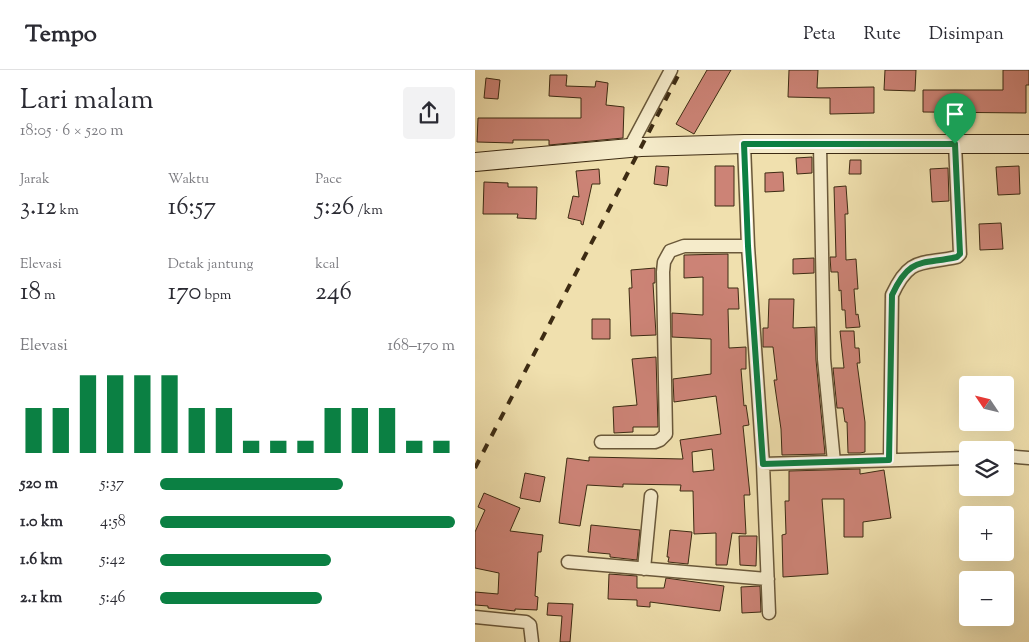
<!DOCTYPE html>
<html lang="id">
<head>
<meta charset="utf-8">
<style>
  body { margin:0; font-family:"Sorts Mill Goudy",serif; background:#f2f2f3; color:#2b2b33; height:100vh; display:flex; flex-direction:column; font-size:19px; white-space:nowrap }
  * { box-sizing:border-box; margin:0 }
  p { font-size:16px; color:#7c7c81 }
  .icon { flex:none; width:28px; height:28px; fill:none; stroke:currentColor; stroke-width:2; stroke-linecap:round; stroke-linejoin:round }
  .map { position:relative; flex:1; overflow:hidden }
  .panel { display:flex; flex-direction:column; background:#fff; width:475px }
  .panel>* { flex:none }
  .needle { width:32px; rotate:305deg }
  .controls { position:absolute; left:484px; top:306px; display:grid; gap:10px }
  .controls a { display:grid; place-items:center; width:55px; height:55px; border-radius:5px; background:#fff; box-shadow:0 5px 20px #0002; font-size:25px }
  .pin { position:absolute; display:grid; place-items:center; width:42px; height:42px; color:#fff; margin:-51px -21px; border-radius:50% 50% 50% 0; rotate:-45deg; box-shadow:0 0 5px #0007 }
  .pin .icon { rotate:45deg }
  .round { display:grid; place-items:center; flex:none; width:52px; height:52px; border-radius:5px; background:#f2f2f3 }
  .headline { display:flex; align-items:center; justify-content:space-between; height:85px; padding:0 20px }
  h1 { font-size:28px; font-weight:600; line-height:38px }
  .stats { display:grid; grid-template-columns:repeat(3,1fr); gap:8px; height:85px; padding:5px 20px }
  .stats div { display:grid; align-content:center }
  .stats b { font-size:25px; font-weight:600 }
  .stats small { font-size:14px; font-weight:400 }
  .stats p { font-size:14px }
  .chart { height:140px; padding:10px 20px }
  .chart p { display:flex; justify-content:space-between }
  .chart svg { width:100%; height:90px; margin-top:5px; stroke:#0b8043; stroke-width:6 }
  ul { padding:0 20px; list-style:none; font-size:16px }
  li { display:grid; grid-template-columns:80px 60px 1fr; align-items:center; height:38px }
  li i { height:12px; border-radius:6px; background:#0b8043 }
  header { display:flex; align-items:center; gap:30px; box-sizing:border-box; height:70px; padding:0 25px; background:#fff; border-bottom:1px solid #e1e1e2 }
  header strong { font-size:24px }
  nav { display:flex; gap:28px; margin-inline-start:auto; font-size:18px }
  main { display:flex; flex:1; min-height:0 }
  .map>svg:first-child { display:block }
  .building { fill:#cc8376; stroke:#3d2b13; fill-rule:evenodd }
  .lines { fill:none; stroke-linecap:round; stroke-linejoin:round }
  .street-casing { stroke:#6a583a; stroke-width:15 }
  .secondary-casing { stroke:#3d2b13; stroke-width:20 }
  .street { stroke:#f5ebca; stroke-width:12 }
  .secondary { stroke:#f5ebca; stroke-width:18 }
  .rail { stroke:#3d2b13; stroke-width:4; stroke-dasharray:9 9; stroke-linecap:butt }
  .route-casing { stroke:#fff; stroke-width:10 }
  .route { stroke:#0b8043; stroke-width:6 }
</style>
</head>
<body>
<header>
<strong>Tempo</strong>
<nav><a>Peta</a><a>Rute</a><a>Disimpan</a></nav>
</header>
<main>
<section class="panel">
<div class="headline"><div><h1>Lari malam</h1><p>18:05 · 6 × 520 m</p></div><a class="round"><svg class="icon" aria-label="share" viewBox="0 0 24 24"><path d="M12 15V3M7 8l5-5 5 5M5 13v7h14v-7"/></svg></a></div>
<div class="stats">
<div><p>Jarak</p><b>3.12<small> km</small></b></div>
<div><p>Waktu</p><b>16:57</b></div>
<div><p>Pace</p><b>5:26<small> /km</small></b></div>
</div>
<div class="stats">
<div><p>Elevasi</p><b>18<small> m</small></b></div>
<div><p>Detak jantung</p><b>170<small> bpm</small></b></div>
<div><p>kcal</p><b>246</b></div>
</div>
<div class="chart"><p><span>Elevasi</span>168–170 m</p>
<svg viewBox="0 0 160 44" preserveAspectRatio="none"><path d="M5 44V22M15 44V22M25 44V6M35 44V6M45 44V6M55 44V6M65 44V22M75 44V22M85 44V38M95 44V38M105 44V38M115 44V22M125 44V22M135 44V22M145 44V38M155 44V38"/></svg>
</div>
<ul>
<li><b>520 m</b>5:37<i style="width:62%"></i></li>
<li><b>1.0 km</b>4:58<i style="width:100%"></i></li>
<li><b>1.6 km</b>5:42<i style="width:58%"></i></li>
<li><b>2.1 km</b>5:46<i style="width:55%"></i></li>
</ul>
</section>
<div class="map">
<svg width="554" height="572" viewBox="0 0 554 572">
  <rect width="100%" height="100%" fill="#f0e0ae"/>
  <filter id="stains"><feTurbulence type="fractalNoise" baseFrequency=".004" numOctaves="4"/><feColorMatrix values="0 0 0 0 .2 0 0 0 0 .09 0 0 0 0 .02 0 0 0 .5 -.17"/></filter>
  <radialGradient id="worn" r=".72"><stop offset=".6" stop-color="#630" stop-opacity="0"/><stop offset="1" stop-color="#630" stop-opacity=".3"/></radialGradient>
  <!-- building -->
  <path class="building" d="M232,0H256L219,64L201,54Z
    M314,0H343L342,18L399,17V43L355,44V28L313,27Z
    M410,0H441L440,21L409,20Z
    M528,0H554V15H551V43L448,42V20H528Z
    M75,5H92L91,16L120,17L121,11L133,13L131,35L149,37L148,68L74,75V70H38V73L2,72L3,48H106V28L74,26Z
    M11,8L25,10L23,29L9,28Z
    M337,87V103L322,104L321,88Z
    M375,90H386V104H374Z
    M181,96L194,97L192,116L179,114Z
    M240,96H259V136H240Z
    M544,96L545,124L523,125L521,97Z
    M473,98L474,131L457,132L455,99Z
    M124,99L125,114H117L108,155L106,154V151L93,148L98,126L104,127L101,101Z
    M308,102L309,121L290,122V103Z
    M9,112L33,113V117H62L61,149L42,148L43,144H8Z
    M371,116L373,144H370L371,190L381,189L383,219H379L381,245L383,244L385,257L371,258L370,240H367L366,220L364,221L363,202H356L355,187H361L359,117Z
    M526,153L528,179L505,180L504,154Z
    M253,184V218H263L264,239H253L254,278L271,277V299H266L269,336L271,335L274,355L268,356L275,425H269L271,464L257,463L252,495H241V463L219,464L218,421H205L206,415L148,414V417L112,415L105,456L84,453L92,388L114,391V387L208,389L205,370L246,364L241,326L199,332L198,309L236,304V269L197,267V243L228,245V207L209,208V185ZM237,379L239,400L218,402L217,382Z
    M339,188V203L318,204V189Z
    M180,198V213H178L181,265L156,266L154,218H157L156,200Z
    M294,229H319L318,258L340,257L341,290L350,384L307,385L306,359L299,310H302L298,277H288V258H293Z
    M117,249H135V269H117Z
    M365,261H379L380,278H384L385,293H382L390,352V382L385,383H373L372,352H370L368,338H362L358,298H369Z
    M181,287L183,357H158V362L139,363L138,337L162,335L157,289Z
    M385,399V404L409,400L416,448L388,452V467H369V429H347L353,504L308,507L307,465L311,464L310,431H314V401Z
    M50,403L70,407L65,432L45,428Z
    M9,423L45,438L35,461L68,465L66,482H63L60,526L63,527L62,540L40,539V541L13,538V536L0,535V522L23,524L24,503L0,498V462L10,440L3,437Z
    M116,455L165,460L162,490L135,487V484L113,482Z
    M195,460L217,462L213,494L193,492L194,487H192Z
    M264,466H282L281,496L265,495Z
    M134,504L162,506V518H189L191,508L249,516L245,541L175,532V537L162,536V530L133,529Z
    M285,516L286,542L267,543L266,517Z
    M73,533L98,534L95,572H85L87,546L72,545Z"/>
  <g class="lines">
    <defs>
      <path id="street" d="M269,74L273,176L288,394L294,543
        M345,75L349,289L359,392
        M154,79L196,0
        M126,372H180L185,370L191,364L188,202L189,192L195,181L209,176H273
        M530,386L554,388
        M415,390L417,225C435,186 446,195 482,187L485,184L480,74
        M288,394L492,388
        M93,492L293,509
        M169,499L176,426
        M0,547L51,552L55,555L57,572"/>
      <path id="secondary" d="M0,92L166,77L269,74H554"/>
    </defs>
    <!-- street casing -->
    <use href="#street" class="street-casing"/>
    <!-- secondary casing -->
    <use href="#secondary" class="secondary-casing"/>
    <!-- street -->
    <use href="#street" class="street"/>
    <!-- secondary -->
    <use href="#secondary" class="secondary"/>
    <!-- rail -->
    <path class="rail" d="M0,398L206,0"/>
  </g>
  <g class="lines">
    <defs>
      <path id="route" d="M269,74H480L485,184L482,187C446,195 435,186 417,225L414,390L288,394L273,176Z"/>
    </defs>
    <!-- route casing -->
    <use href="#route" class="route-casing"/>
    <!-- route -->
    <use href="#route" class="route"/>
  </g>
  <rect width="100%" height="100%" filter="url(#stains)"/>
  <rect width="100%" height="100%" fill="url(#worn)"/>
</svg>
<div class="controls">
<a><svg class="needle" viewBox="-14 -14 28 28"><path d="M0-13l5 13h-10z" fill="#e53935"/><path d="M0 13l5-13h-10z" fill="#7c7c81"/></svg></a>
<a><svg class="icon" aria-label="layers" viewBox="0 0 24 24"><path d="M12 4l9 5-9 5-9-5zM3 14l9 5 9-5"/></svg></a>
<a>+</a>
<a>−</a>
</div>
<div class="pin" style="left:480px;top:74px;background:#1e9e55"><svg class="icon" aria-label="arrive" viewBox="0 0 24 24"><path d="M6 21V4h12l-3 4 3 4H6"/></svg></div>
</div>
</main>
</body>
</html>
